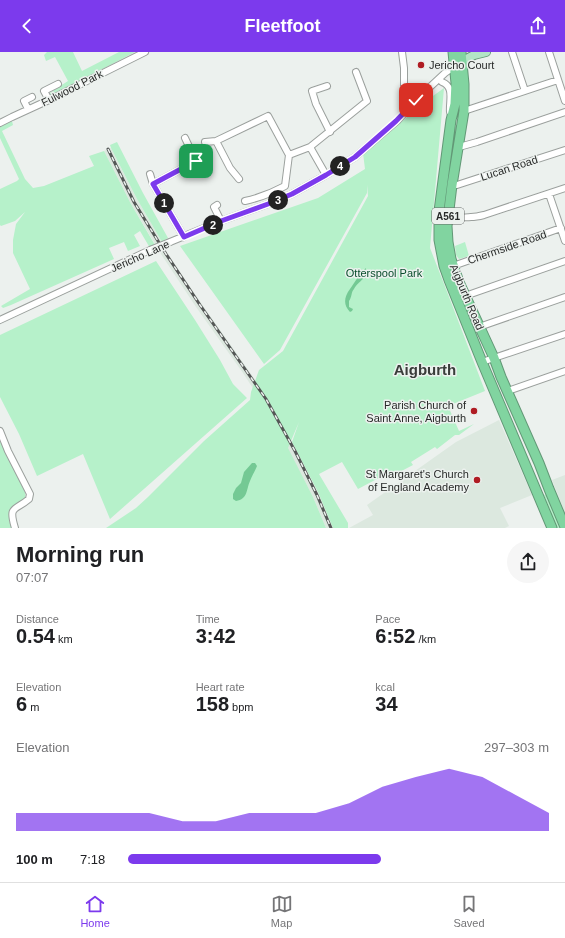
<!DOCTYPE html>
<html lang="en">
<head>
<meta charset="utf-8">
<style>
  body { margin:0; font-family:Arial,sans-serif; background:#f6f6f6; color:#202124; height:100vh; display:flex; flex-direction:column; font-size:15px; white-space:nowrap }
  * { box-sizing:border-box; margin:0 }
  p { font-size:13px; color:#757577 }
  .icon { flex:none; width:22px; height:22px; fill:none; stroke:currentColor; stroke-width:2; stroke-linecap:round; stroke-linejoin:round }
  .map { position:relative; height:476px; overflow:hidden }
  .drawer { display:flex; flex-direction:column; background:#fff; flex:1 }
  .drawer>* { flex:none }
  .pin { position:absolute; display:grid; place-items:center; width:34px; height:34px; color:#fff; margin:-17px; border-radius:8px; box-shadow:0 2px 6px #0006 }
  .km { position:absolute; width:20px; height:20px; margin:-10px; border-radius:50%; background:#222; color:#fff; font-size:11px; line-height:20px; text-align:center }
  .round { display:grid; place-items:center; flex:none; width:42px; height:42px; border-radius:21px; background:#f6f6f6 }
  .head { display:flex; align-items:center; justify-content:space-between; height:68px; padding:0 16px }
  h1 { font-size:22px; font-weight:700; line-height:30px }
  .stats { display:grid; grid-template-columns:repeat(3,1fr); gap:6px; height:68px; padding:4px 16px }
  .stats div { display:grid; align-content:center }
  .stats b { font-size:20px; font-weight:700 }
  .stats small { font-size:11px; font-weight:400 }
  .stats p { font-size:11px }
  .chart { height:112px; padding:8px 16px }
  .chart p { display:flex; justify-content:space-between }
  .chart svg { width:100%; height:72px; margin-top:4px; fill:#7c3aed; opacity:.7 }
  ul { padding:0 16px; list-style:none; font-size:13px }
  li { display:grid; grid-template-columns:64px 48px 1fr; align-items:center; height:30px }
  li i { height:10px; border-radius:5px; background:#7c3aed }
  header { display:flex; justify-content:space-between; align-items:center; height:52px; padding:0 16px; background:#7c3aed; color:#fff; font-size:18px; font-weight:700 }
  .menu { display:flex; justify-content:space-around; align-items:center; height:56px; border-top:1px solid #e0e0e0; background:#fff; font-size:11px; color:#757577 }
  .menu a { display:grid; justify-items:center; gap:2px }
  .menu .current { color:#7c3aed }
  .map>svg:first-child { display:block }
  .built { fill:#dce8df }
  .green { fill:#b6f1ca }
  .water { fill:#74c994 }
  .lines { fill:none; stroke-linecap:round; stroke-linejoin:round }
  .minor-casing { stroke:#9ba09d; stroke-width:8 }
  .major-casing { stroke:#629876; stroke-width:10 }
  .highway-casing { stroke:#629876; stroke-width:11 }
  .minor { stroke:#fff; stroke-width:6 }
  .major { stroke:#b3e5c6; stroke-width:8 }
  .highway { stroke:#81d4a0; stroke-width:9 }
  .rail-casing { stroke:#545756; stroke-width:3 }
  .rail { stroke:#ecf1ee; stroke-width:1.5; stroke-dasharray:4.5; stroke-linecap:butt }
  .minor-bridge-casing { stroke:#9ba09d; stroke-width:8; stroke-linecap:butt }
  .minor-bridge { stroke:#fff; stroke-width:6 }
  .route-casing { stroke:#fff; stroke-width:8 }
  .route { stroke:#7c3aed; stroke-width:5 }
  .poi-dot { fill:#af1c23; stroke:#ecf1ee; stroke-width:1.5 }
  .labels { text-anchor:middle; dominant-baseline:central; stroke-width:3; stroke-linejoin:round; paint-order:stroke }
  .shield { fill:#ecf1ee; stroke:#636664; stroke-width:1 }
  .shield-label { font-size:10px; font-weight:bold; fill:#282a29 }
  .poi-label { font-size:11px; fill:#282a29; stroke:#ecf1ee; text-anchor:end }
  .street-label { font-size:11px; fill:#282a29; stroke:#ecf1ee }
  .park-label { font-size:11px; fill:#0a4d2c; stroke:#ecf1ee }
  .district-label { font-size:15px; font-weight:bold; fill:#393d3a; stroke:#ecf1ee }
</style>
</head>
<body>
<header><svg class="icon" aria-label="back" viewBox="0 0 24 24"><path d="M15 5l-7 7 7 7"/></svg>Fleetfoot<svg class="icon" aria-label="share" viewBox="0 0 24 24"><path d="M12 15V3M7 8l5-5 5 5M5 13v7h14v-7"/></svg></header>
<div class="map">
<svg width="565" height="476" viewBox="0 0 565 476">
  <rect width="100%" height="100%" fill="#ecf1ee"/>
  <!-- built -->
  <path class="built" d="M111,96L137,147L162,190L166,199L201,251L268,346L292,390L318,440L333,476H326L313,445L265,355L243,321L196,255L161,202L131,152L104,99Z
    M499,368L532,443L500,456L509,474L505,476H349L373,463L367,453L456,390Z
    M565,423V461L552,428Z"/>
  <!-- green -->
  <path class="green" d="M47,0H73L82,19L119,0H135L51,44L49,43L51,40L68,29L55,5L46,9L44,3Z
    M444,36L430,196L446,237L485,339L448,354L459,379L474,372L459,383H455L437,397L435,395L411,410L413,413L392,424L390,420L358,437L342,410L319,422L348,471V476H333L318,440L292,390L299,370L288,396L313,445L326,476H106L136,456L148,445L204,389L250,348L251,340L259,318L283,299L368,144L367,133V141L280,298L264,312L180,194L318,146L365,117L363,101L433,44Z
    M12,69L13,73L2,79L25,127L33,136L44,134L94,114L89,104L104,99L131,152L155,193L150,196L140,179L134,183L140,194L128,199L124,190L109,196L114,207L11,253L3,256L1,254L30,237L13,201V188L16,172L25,160L15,169L1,174L0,173V137L17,129L19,127L0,86V73Z
    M117,90L143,141L168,186L162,190L137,147L111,96L110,93Z
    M465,190L469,204L459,207L456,203L455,194Z
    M156,209L195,268L220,308L233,332L247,346L110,467L83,402L37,424L19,382L0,345V283Z
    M0,386L25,440C27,449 21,449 15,453C14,454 11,457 10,458L9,468L12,476H0Z
    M549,440L564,476H557L544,443Z"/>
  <!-- water -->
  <path class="water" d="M366,216C365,230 360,227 354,237C351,240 352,245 349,249V255L353,257L352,259L350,260C343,253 344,245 350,237C356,229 358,223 366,216Z
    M252,411H255L257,414C255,419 252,424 250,429C246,438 248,447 236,449L233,447V442L236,436L241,431L244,420Z"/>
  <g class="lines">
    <defs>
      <path id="minor" d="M402,0L404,16V33L416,48
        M512,0L525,39
        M549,0L565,49
        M442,30C455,35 449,49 450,60
        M327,34L312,39L316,52L330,80
        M49,48L44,39L58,32
        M28,57L24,49L32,45
        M464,59L558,28
        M0,71L12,65L49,48L145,0
        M205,90L216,89
        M310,95L326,123
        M459,95L477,90L565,60
        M150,122L153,132L184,185
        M239,127L230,116L216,89L268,64L289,103L310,95L367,49L356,20
        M153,132L196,109L185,86
        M452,133H457L565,98
        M549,142L565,189
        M245,149C259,146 272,141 285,134L289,103
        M217,153L214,155L221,169
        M447,172C453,164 463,166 471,165C476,165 480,164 484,163L565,136
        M170,190L221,169L268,152L292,142L326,123L355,105L397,69L416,48L445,21L455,14
        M453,214L561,176
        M465,244L565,209
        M0,268L150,198
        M479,275L565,245
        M482,310L565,282
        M508,339L565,319
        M0,379L8,399L30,442L29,447C15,459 8,453 15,476"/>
      <path id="major" d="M457,12L474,3L486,0"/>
      <path id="highway" d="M453,0L456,31L455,52L451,68L439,159V188L444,214L449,228L482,310L552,476
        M461,0L464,32V59L452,133L447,174L448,190L451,207L459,230L494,306L501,325L539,411L549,437L565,475"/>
    </defs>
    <!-- minor casing -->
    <use href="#minor" class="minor-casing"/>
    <!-- major casing -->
    <use href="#major" class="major-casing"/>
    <!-- highway casing -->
    <use href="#highway" class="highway-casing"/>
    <!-- minor -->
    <use href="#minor" class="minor"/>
    <!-- major -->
    <use href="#major" class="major"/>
    <!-- highway -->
    <use href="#highway" class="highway"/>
    <defs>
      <path id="rail" d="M108,97L134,150L166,202L200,253L266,347L295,399L317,443L331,476"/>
    </defs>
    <!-- rail casing -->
    <use href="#rail" class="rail-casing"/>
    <!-- rail -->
    <use href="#rail" class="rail"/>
    <defs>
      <path id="minor-bridge" d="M150,198L170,190"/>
    </defs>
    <!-- minor-bridge casing -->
    <use href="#minor-bridge" class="minor-bridge-casing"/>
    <!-- minor-bridge -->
    <use href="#minor-bridge" class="minor-bridge"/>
  </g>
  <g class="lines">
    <defs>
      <path id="route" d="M196,109L153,132L184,185L221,169L268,152L292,142L326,123L355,105L396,69L416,48"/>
    </defs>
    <!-- route casing -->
    <use href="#route" class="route-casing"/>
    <!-- route -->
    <use href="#route" class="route"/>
  </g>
  <!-- markers -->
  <g class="poi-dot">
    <circle cx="421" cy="13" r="4"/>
    <circle cx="474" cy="359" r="4"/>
    <circle cx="477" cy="428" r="4"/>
  </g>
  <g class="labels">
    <!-- shield labels -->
    <rect class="shield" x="432" y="156" width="32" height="16" rx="3"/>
    <g class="shield-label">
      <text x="448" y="164">A561</text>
    </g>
    <!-- poi labels -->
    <g class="poi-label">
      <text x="429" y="13" text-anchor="start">Jericho Court</text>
      <text x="466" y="353">Parish Church of<tspan x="466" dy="13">Saint Anne, Aigburth</tspan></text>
      <text x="469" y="422">St Margaret's Church<tspan x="469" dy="13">of England Academy</tspan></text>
    </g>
    <!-- street labels -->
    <g class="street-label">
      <text transform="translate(72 36) rotate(-27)">Fulwood Park</text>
      <text transform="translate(509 116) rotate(-18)">Lucan Road</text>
      <text transform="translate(507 195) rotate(-19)">Chermside Road</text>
      <text transform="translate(140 204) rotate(-24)">Jericho Lane</text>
      <text transform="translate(467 245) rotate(67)">Aigburth Road</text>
    </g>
    <!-- park labels -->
    <g class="park-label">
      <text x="384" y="221">Otterspool Park</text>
    </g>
    <!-- district labels -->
    <g class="district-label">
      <text x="425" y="317">Aigburth</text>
    </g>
  </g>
</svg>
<div class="pin" style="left:196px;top:109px;background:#1e9e55"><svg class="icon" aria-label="arrive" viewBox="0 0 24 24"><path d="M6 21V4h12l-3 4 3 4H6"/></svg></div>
<div class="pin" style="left:416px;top:48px;background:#d93025"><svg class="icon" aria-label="check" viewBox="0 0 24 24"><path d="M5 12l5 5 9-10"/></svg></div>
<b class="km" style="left:164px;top:151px">1</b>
<b class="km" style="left:213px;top:173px">2</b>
<b class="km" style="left:278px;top:148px">3</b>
<b class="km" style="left:340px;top:114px">4</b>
</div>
<section class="drawer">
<div class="head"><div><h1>Morning run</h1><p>07:07</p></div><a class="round"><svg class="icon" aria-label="share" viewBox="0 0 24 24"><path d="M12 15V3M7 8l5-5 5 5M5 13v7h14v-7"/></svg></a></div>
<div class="stats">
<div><p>Distance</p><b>0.54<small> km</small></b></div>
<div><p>Time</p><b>3:42</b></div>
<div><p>Pace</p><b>6:52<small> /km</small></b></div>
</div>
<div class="stats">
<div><p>Elevation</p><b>6<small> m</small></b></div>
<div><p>Heart rate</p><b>158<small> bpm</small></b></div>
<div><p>kcal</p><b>34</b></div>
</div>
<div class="chart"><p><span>Elevation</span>297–303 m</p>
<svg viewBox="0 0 160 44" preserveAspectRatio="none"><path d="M0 44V33L10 33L20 33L30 33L40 33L50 38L60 38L70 33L80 33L90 33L100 27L110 17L120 11L130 6L140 11L150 22L160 33V44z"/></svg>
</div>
<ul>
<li><b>100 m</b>7:18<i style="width:60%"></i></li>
</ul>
</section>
<nav class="menu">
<a class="current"><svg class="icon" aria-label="home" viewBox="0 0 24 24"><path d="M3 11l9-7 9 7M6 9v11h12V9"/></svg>Home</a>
<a><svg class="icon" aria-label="map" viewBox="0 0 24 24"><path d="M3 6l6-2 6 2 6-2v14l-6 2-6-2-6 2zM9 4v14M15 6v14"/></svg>Map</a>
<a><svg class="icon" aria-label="saved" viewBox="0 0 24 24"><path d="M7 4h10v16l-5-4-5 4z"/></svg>Saved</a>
</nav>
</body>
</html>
